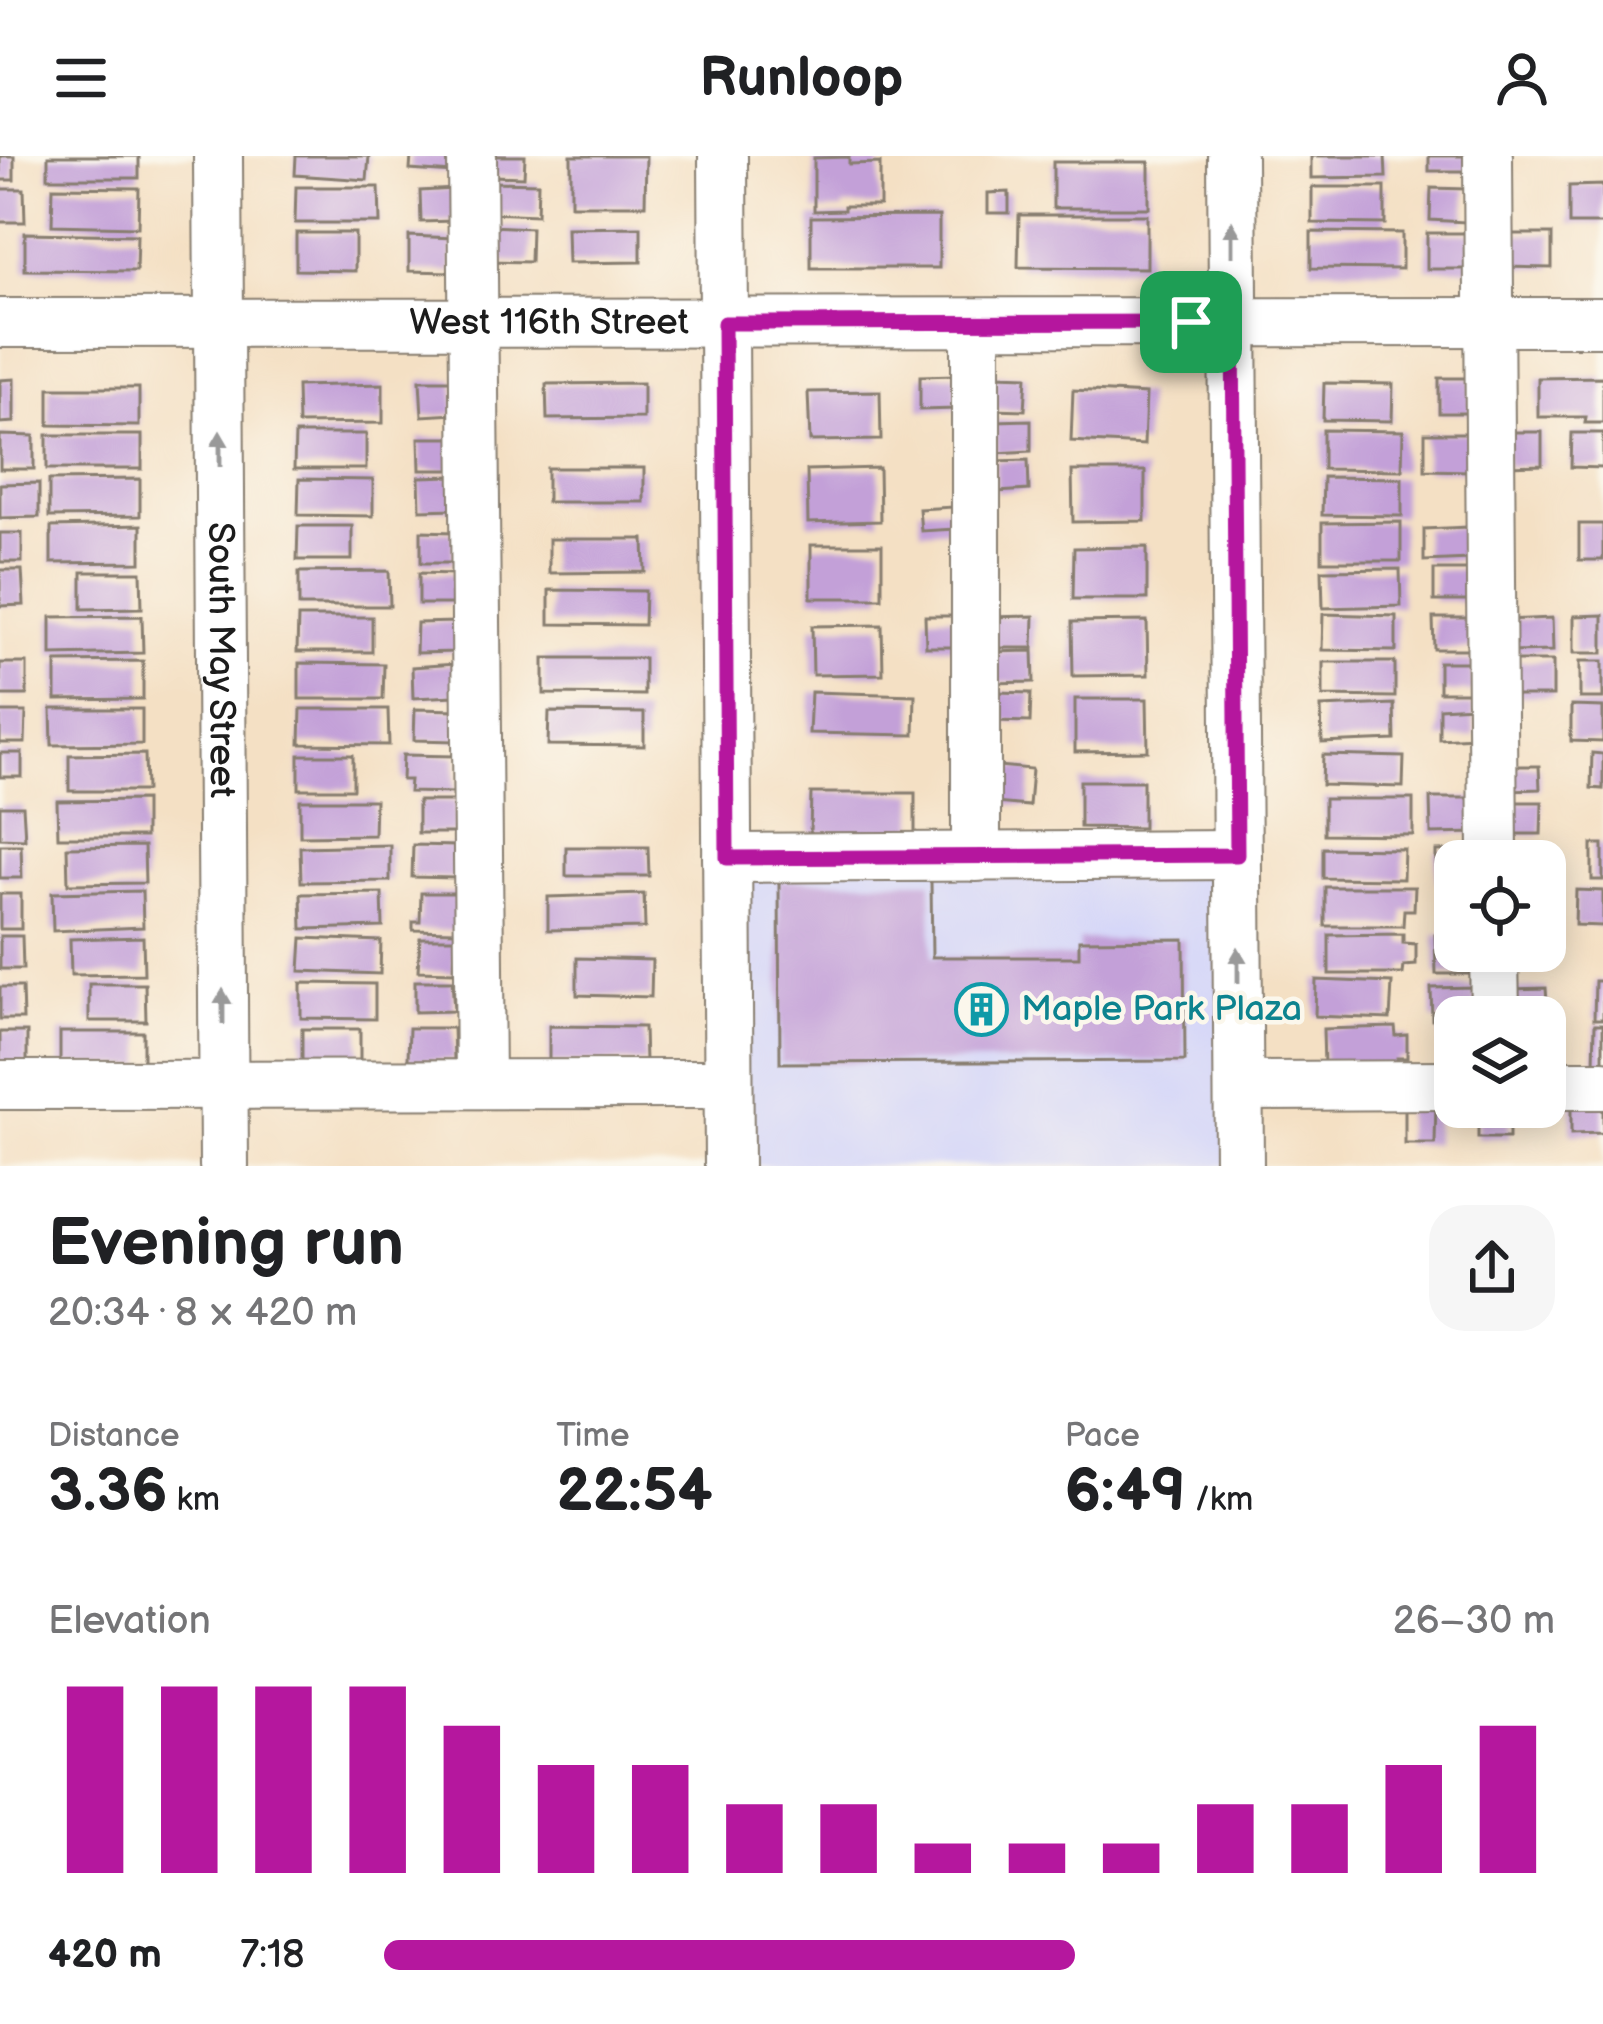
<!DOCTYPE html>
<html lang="en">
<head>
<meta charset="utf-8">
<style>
  body { margin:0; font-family:"Balsamiq Sans",sans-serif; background:#f6f6f6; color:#202124; height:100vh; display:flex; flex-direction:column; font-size:45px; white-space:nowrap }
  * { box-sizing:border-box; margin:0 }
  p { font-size:39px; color:#757577 }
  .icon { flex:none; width:66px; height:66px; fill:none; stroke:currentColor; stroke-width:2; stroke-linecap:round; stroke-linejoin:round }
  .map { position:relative; height:1010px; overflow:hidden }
  .details { display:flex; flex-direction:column; background:#fff; flex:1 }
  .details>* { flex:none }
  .buttons { position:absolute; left:1434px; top:684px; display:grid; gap:24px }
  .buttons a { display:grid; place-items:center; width:132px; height:132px; border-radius:24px; background:#fff; box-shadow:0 6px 30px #0003; font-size:60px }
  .pin { position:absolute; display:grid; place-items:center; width:102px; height:102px; color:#fff; margin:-51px; border-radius:24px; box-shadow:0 6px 18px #0006 }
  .round { display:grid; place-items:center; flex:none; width:126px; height:126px; border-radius:36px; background:#f6f6f6 }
  .head { display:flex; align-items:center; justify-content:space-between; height:204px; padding:0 48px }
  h1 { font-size:66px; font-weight:600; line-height:90px }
  .metrics { display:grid; grid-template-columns:repeat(3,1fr); gap:18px; height:204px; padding:12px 48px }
  .metrics div { display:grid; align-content:center }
  .metrics b { font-size:60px; font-weight:600 }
  .metrics small { font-size:33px; font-weight:400 }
  .metrics p { font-size:33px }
  .chart { height:336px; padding:24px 48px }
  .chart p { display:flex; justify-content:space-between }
  .chart svg { width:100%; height:216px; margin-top:12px; stroke:#b5179e; stroke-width:6 }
  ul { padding:0 48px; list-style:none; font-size:39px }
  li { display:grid; grid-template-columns:192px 144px 1fr; align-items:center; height:90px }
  li i { height:30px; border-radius:15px; background:#b5179e }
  header { display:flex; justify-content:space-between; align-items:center; height:156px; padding:0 48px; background:#fff; font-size:54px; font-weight:600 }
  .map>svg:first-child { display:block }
  .built { fill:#d6d7f8 }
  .building { fill:#c3a0d8 }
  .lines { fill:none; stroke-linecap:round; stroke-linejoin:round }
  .minor-casing { stroke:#887e70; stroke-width:52 }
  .minor { stroke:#fff; stroke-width:48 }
  .oneway { fill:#999 }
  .route-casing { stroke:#fff; stroke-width:24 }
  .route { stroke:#b5179e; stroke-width:15 }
  .labels { text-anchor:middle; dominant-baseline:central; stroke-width:9; stroke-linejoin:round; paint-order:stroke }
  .street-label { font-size:36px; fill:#1c1c1c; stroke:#fbf7ec }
  .culture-label { font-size:36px; fill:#0d838f; stroke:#fbf7ec; text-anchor:start }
</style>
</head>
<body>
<header><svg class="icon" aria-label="menu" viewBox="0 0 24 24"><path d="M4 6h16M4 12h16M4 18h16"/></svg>Runloop<svg class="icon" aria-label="person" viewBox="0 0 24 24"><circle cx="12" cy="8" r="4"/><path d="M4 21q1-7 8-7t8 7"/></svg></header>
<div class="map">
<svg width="1603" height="1010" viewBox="0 0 1603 1010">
  <rect width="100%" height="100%" fill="#fbf7ec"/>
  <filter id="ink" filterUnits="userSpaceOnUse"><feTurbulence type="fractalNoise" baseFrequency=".00833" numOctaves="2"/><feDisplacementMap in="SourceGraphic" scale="24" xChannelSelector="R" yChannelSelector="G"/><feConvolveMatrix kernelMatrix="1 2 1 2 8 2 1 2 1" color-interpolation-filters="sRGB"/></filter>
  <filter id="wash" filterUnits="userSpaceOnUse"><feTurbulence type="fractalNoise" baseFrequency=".004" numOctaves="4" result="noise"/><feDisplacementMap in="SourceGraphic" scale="48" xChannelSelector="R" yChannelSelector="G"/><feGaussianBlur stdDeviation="2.7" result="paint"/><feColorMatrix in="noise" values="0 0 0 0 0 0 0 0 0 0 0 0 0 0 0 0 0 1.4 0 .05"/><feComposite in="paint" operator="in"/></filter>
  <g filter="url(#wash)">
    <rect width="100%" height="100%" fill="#f4e0c4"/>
    <!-- built -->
    <path class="built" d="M1226,707L1227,1010H740L739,709Z"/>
    <g id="blocks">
      <!-- building -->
      <path class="building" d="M0,0H14V24H0Z
        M48,0H139V22H48Z
        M296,0H369L367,24L295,19Z
        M411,0H454L453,17L410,14Z
        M491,0H525L524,21L491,20Z
        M571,0H646L645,49H571Z
        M1311,0H1385L1386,21L1311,22Z
        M1429,0H1470V15H1429Z
        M849,1V8L880,7V50H844V54L814,55V2Z
        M1053,6H1149V52H1053Z
        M490,26L538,27L537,59L489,57Z
        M1603,29V68H1569V30Z
        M53,31L139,32L138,71L52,69Z
        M296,31H379L380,67H295Z
        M1312,31H1385V68L1312,67Z
        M1431,32L1466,33L1465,66L1430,64Z
        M0,33H24L25,66H0Z
        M454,33V65L421,66L420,35Z
        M1009,36V57H988V37Z
        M1019,59H1147V112L1018,111Z
        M939,60V112H811V61Z
        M489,70L531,72L530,106L488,105Z
        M641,71V106L568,107L567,72Z
        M1311,76L1402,77V113L1311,112Z
        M25,77L137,79L136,115L25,114Z
        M296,77H355V115L296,114Z
        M1427,77H1471L1472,113H1427Z
        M1504,78H1552V112L1504,111Z
        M409,80L453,82L451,116L409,115Z
        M956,219L957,253L920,254V220Z
        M996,219L1027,220L1025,254L994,253Z
        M1603,221V267H1585L1586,261H1538V222Z
        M1439,222H1471V257H1439Z
        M14,223V266L0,267V224Z
        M420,224H454L455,258L422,260Z
        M643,227V262L547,263L546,228Z
        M1324,227L1393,228L1392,265L1323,264Z
        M383,228V267L298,268L297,230Z
        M49,232H139V270L49,269Z
        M1073,234L1146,238L1144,289L1071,285Z
        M880,235L881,284L810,285L808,236Z
        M1031,264V295L996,297L995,265Z
        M1323,274L1403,275L1402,314L1323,313Z
        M1506,276H1542V309L1507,310Z
        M1425,277H1472V315L1425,314Z
        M1572,277H1603V312L1571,311Z
        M295,278H366V313H294Z
        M0,279L34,280V313H0Z
        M47,279H142V313H47Z
        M419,282H454L453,314H420Z
        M1028,304L1029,334L997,336L995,305Z
        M547,312H644V346H547Z
        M879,312L880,365L808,367L807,314Z
        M1072,315H1145V365L1073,366Z
        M453,320L455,353L420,354L419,321Z
        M1323,321L1402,322V360L1322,359Z
        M140,323V360L49,361V324Z
        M299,323L373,324V360L298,359Z
        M39,327V361L0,362V328Z
        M953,351L955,373L921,375L919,353Z
        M1401,366V405H1322V367Z
        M1579,368H1603V404H1579Z
        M141,369V406L51,407V371Z
        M298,370H352V404H297Z
        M1468,371L1470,403L1424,405V373Z
        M421,375L453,376V407H421Z
        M0,377H22V406H0Z
        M549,383H644L645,416L549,417Z
        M811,389H882V442H811Z
        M1147,391V443H1073L1074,392Z
        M1400,413L1401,450L1323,452L1322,414Z
        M0,414H22L24,449L0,450Z
        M1434,414H1468V445H1434Z
        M389,415L390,450H299V416Z
        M82,416H141L142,452L82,453Z
        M419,417L454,418L453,448H419Z
        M549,434L645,435L644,469L549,468Z
        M1323,458L1396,460V495L1322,494Z
        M1603,459V497H1574V460Z
        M142,460L143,497L51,499V461Z
        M925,460H958V491H926Z
        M1034,460L1033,492H988L989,461Z
        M298,461H372V496H297Z
        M1433,462H1471V493H1434Z
        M1552,462L1553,495L1506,496V464Z
        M1147,465L1148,519L1073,520L1072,466Z
        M456,466V496L416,497L417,467Z
        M882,469L883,518L813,519L812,470Z
        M1033,495L1034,526L992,527L991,496Z
        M544,502H644V539L544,538Z
        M143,505V543L56,544V506Z
        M1505,505H1553V540H1505Z
        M1580,505H1603V542H1580Z
        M1323,506H1395V541L1323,540Z
        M1439,506H1473V536H1439Z
        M0,507H27V539H0Z
        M299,507L384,508L383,543H299Z
        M455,508V540L413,542L412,511Z
        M811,536L915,539L914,579L809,577Z
        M996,536L1031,537L1030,566L995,565Z
        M1075,543H1147L1148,595L1075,596Z
        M1394,548L1395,584L1322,587L1321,551Z
        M1473,550L1474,581L1439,583V552Z
        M1571,550L1603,551V586L1571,585Z
        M51,553H142V588L52,589Z
        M301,553H388L389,589L300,588Z
        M415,553L458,554L457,585L414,584Z
        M0,556H26L25,587H0Z
        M549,556L644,557V590L548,589Z
        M0,597H22V621H0Z
        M1592,597L1603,598V633L1591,632Z
        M145,598L146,635H69V599Z
        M299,599H353V633H299Z
        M403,599L455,600L454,637L409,636L410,624H402Z
        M1323,599L1404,601L1403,631L1322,629Z
        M998,610L1032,613L1029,650L995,647Z
        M1506,610H1539L1540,633L1507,634Z
        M1080,625H1143V672L1080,671Z
        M811,637H915V677H810Z
        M1430,642H1475L1476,677L1431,678Z
        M1324,643H1413V679L1324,678Z
        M145,644V681H58L57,645Z
        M300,644H375L374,679L300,680Z
        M418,645H455V677H418Z
        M1507,646H1542L1541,678H1507Z
        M0,650H23L25,683L0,682Z
        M1592,688H1603V724H1592Z
        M0,689H21L22,722H0Z
        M390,689V725L301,726L300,691Z
        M413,689L456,690L455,722L412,721Z
        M144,690L145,727L68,728L67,691Z
        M566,691H648L649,720H566Z
        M1323,692L1404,693L1403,723L1323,722Z
        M1473,694L1474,705H1455V725L1436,726V695Z
        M1507,694H1556V726H1545V705H1508Z
        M779,725H931L932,801H1079V784L1184,783L1185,905L780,907Z
        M1325,731H1415L1414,754H1404L1403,770H1325Z
        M1576,734L1603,735V770L1575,769Z
        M142,735L143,771L53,775L52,737Z
        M382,737L383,771L302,773L301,738Z
        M421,737H456V775L413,774V766H420Z
        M0,738H21V773H0Z
        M644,738L645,772L548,774V741Z
        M1443,739H1455V770H1444Z
        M1545,741H1556V771H1545Z
        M1403,778V787L1416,788V809L1404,810L1403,818H1329V779Z
        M1435,779H1455V795H1473L1474,818H1436Z
        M0,780H22L23,813H0Z
        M143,781L144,818L71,819L70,783Z
        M302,782L381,785L380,818L300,815Z
        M420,782H455L454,816L418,815Z
        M577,802L652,804L651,841L577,839Z
        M1316,824L1392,827L1390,863L1315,860Z
        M415,825H452L454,855L415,856Z
        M1595,825H1603V863H1594Z
        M301,827L375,828V863L301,862Z
        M89,828H145L146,865H89Z
        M0,831H22L23,863H0Z
        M1475,831L1476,861L1432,864L1431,832Z
        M1546,832L1548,861H1509L1508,833Z
        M1595,868H1603V908H1594Z
        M549,870L644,871L645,906L549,907Z
        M1395,871L1396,880L1407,879V902H1397V910L1324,911L1323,873Z
        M1440,871H1455V903H1440Z
        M1545,871H1554L1556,901H1545Z
        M409,872H453L454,904H408Z
        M302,873H360V908H302Z
        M0,876H27V909H0Z
        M60,876H143V910L60,909Z
        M1405,942H1436L1435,988H1405Z
        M1603,943V977L1571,978V944Z
        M1478,951H1509V982H1478Z"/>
    </g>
  </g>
  <g filter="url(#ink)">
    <use href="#blocks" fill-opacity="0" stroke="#887e70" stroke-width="3"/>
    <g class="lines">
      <defs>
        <g id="minor">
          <path id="s1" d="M218,0L224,1010"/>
          <path d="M472,0L480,928"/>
          <path d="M723,0L729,1010"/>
          <path d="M1232,0L1239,1010"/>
          <path d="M1488,0L1493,705"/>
          <path id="s2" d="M0,167L1603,166"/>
          <path d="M976,167V701"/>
          <path d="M727,702L1237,699"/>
          <path d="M1494,795L1495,861"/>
          <path d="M0,929L728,928"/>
          <path d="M1545,929H1603"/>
          <path d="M1239,930L1455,929"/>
        </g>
      </defs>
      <!-- minor casing -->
      <use href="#minor" class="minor-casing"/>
      <!-- minor -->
      <use href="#minor" class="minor"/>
    </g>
    <!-- one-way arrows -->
    <defs><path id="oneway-solid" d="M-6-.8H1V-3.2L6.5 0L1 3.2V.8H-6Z" transform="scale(3)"/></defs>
    <g class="oneway">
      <use href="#oneway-solid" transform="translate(1232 83) rotate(-90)"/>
      <use href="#oneway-solid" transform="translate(220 293) rotate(-90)"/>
      <use href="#oneway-solid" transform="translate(1238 809) rotate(-90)"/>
      <use href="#oneway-solid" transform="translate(223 851) rotate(-90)"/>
    </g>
  </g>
  <g class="lines" filter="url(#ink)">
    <defs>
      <path id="route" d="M1191,166L1233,167L1237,699L727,702L724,167Z"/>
    </defs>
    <!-- route casing -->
    <use href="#route" class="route-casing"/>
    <!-- route -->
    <use href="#route" class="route"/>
  </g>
  <!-- icons -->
  <defs>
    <symbol id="building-ring" viewBox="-11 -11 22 22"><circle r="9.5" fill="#fbf7ec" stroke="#0f9aa8" stroke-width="1.5"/><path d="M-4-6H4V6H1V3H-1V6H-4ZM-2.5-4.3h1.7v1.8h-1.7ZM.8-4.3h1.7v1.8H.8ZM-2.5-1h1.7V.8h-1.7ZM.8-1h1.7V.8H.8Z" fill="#0f9aa8"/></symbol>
  </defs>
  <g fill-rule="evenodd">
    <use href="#building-ring" x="952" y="824" width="59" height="59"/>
  </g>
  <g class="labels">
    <!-- street labels -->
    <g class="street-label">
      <text stroke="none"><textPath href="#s2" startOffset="549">West 116th Street</textPath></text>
      <text stroke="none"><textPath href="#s1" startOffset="504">South May Street</textPath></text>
    </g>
    <!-- culture labels -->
    <g class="culture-label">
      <text x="1021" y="853">Maple Park Plaza</text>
    </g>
  </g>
</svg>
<div class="buttons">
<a><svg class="icon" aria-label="locate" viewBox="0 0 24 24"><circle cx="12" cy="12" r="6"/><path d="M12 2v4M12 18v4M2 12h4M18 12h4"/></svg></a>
<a><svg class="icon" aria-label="layers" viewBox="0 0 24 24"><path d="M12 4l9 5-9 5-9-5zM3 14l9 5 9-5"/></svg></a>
</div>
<div class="pin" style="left:1191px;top:166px;background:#1e9e55"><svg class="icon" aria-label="arrive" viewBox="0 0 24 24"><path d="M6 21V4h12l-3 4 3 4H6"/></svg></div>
</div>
<section class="details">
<div class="head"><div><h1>Evening run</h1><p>20:34 · 8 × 420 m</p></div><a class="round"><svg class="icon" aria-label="share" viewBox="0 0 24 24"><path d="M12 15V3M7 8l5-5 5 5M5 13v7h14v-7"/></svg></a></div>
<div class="metrics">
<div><p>Distance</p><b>3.36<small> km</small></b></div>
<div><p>Time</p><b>22:54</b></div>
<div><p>Pace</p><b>6:49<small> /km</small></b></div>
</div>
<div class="chart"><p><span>Elevation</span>26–30 m</p>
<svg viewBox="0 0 160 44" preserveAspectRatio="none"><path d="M5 44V6M15 44V6M25 44V6M35 44V6M45 44V14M55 44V22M65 44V22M75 44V30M85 44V30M95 44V38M105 44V38M115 44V38M125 44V30M135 44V30M145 44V22M155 44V14"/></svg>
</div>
<ul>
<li><b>420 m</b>7:18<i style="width:59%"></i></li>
</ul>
</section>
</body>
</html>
